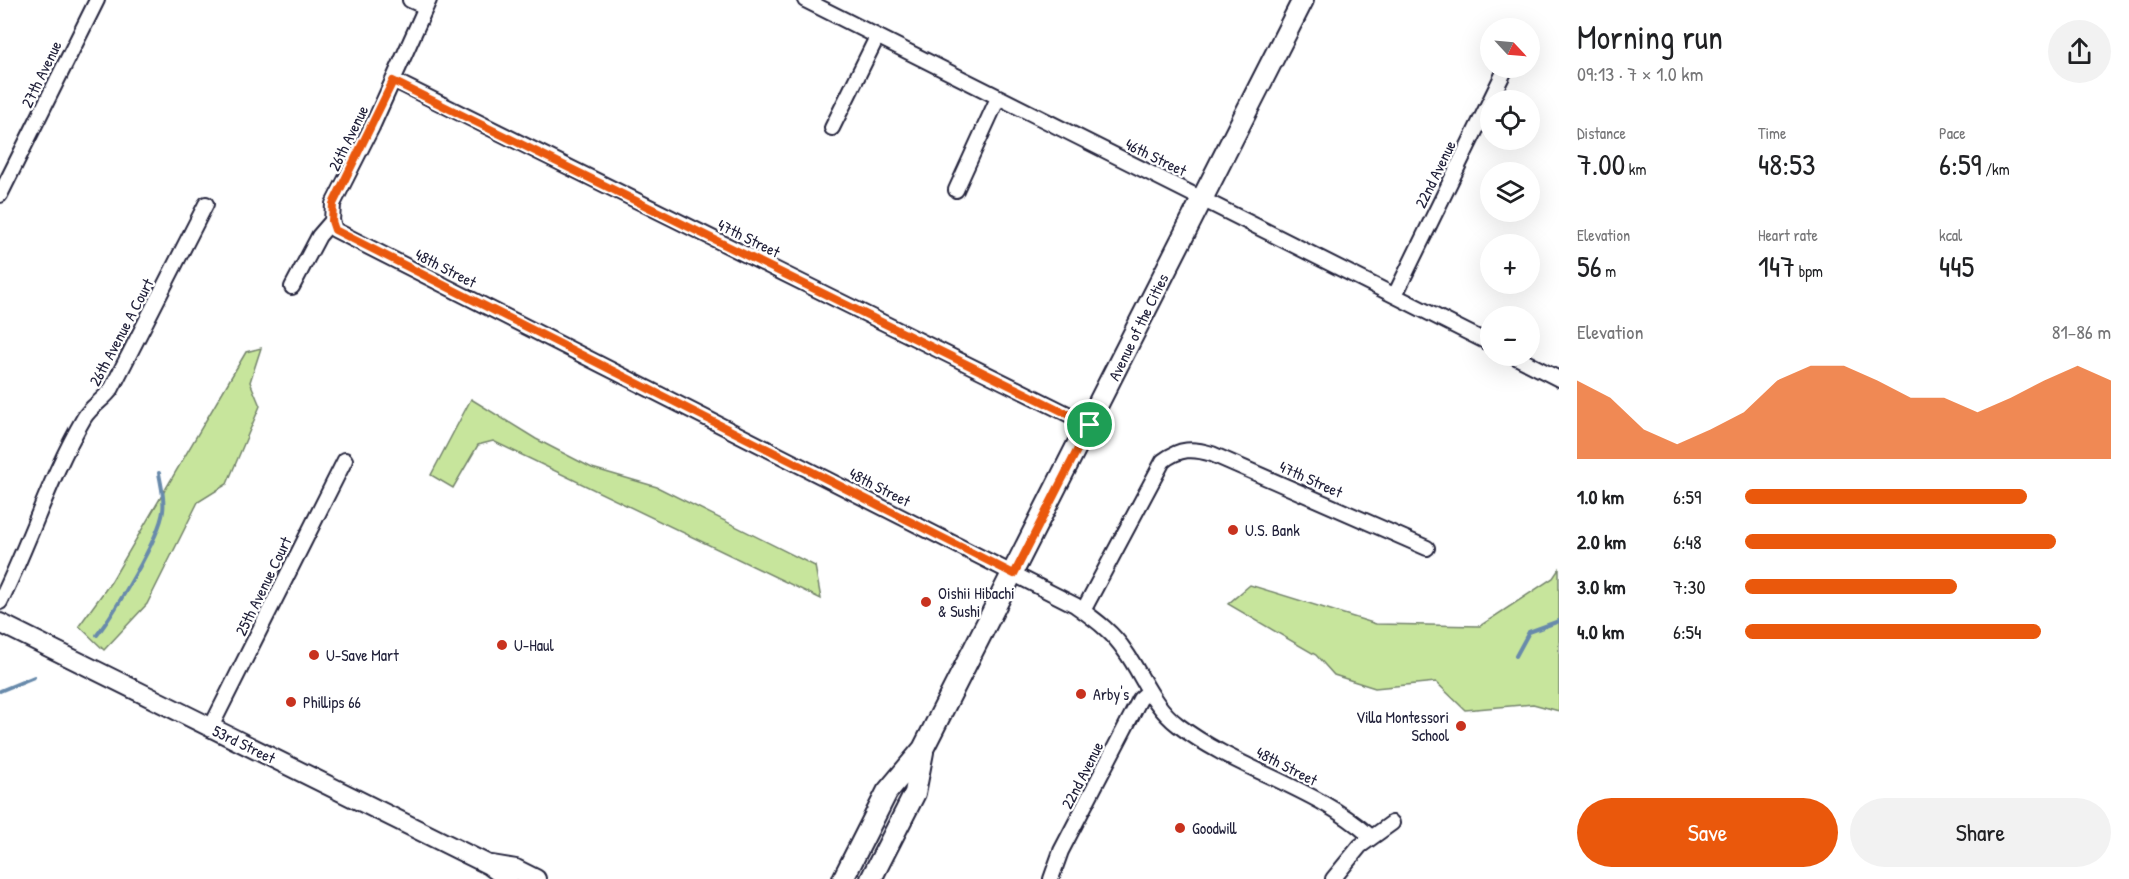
<!DOCTYPE html>
<html lang="en">
<head>
<meta charset="utf-8">
<style>
  body { margin:0; font-family:"Patrick Hand",sans-serif; background:#f2f2f2; color:#202124; height:100vh; display:flex; flex-direction:column; font-size:22px; white-space:nowrap }
  * { box-sizing:border-box; margin:0 }
  p { font-size:20px; color:#757577 }
  .icon { flex:none; width:33px; height:33px; fill:none; stroke:currentColor; stroke-width:2; stroke-linecap:round; stroke-linejoin:round }
  .map { position:relative; flex:1; overflow:hidden }
  .details { display:flex; flex-direction:column; background:#fff; width:570px }
  .details>* { flex:none }
  .needle { width:39px; rotate:116deg }
  .buttons { position:absolute; left:1480px; top:18px; display:grid; gap:12px }
  .buttons a { display:grid; place-items:center; width:60px; height:60px; border-radius:50%; background:#fff; box-shadow:0 6px 24px #0002; font-size:30px }
  .pin { position:absolute; display:grid; place-items:center; width:51px; height:51px; color:#fff; margin:-26px; border:3px solid #fff; border-radius:50%; box-shadow:0 2px 6px #0007 }
  .round { display:grid; place-items:center; flex:none; width:63px; height:63px; border-radius:32px; background:#f2f2f2 }
  .summary { display:flex; align-items:center; justify-content:space-between; height:102px; padding:0 18px }
  h1 { font-size:33px; font-weight:600; line-height:45px }
  .figures { display:grid; grid-template-columns:repeat(3,1fr); gap:9px; height:102px; padding:6px 18px }
  .figures div { display:grid; align-content:center }
  .figures b { font-size:30px; font-weight:600 }
  .figures small { font-size:16px; font-weight:400 }
  .figures p { font-size:16px }
  .chart { height:168px; padding:12px 18px }
  .chart p { display:flex; justify-content:space-between }
  .chart svg { width:100%; height:108px; margin-top:6px; fill:#ea580c; opacity:.7 }
  .cta { display:flex; gap:12px; margin-top:auto; padding:12px 18px }
  .cta a { flex:1; height:69px; border-radius:36px; background:#ea580c; color:#fff; font-size:24px; font-weight:600; line-height:69px; text-align:center }
  .cta a+a { background:#f2f2f2; color:#202124 }
  ul { padding:0 18px; list-style:none; font-size:20px }
  li { display:grid; grid-template-columns:96px 72px 1fr; align-items:center; height:45px }
  li i { height:15px; border-radius:8px; background:#ea580c }
  main { display:flex; flex:1; min-height:0 }
  .map>svg:first-child { display:block }
  .green { fill:#c7e59c; stroke:#74846c; stroke-width:1.5 }
  .lines { fill:none; stroke-linecap:round; stroke-linejoin:round }
  .stream { stroke:#688aab; stroke-width:4 }
  .minor-casing { stroke:#22223b; stroke-width:18 }
  .tertiary-casing { stroke:#22223b; stroke-width:22 }
  .secondary-casing { stroke:#22223b; stroke-width:24 }
  .minor { stroke:#fff; stroke-width:14 }
  .tertiary { stroke:#fff; stroke-width:18 }
  .secondary { stroke:#fff; stroke-width:20 }
  .route-casing { stroke:#fff; stroke-width:12 }
  .route { stroke:#ea580c; stroke-width:8 }
  .poi-dot { fill:#c8321e; stroke:#fff; stroke-width:2 }
  .labels { text-anchor:middle; dominant-baseline:central; stroke-width:4.5; stroke-linejoin:round; paint-order:stroke }
  .street-label { font-size:16px; fill:#22223b; stroke:#fff }
  .poi-label { font-size:16px; fill:#22223b; stroke:#fff; text-anchor:start }
</style>
</head>
<body>
<main>
<div class="map">
<svg width="1559" height="879" viewBox="0 0 1559 879">
  <rect width="100%" height="100%" fill="#fff"/>
  <filter id="ink" filterUnits="userSpaceOnUse"><feTurbulence type="fractalNoise" baseFrequency=".0167" numOctaves="2"/><feDisplacementMap in="SourceGraphic" scale="12" xChannelSelector="R" yChannelSelector="G"/><feConvolveMatrix kernelMatrix="1 2 1 2 8 2 1 2 1" color-interpolation-filters="sRGB"/></filter>
  <g filter="url(#ink)">
    <!-- green -->
    <path class="green" d="M261,348L250,382L260,406L227,484L198,502L147,604L104,650L79,626L111,582L246,352Z
      M471,399L536,439L592,468L657,487L815,566L821,599L493,441L478,445L453,488L431,475Z
      M1559,569V711L1533,704L1465,710L1436,682L1375,688L1334,675L1316,655L1228,604L1250,585L1376,624L1480,626L1553,578Z"/>
    <g class="lines">
      <!-- stream -->
      <path class="stream" d="M97,635C114,613 160,537 163,511C165,499 161,485 159,473
        M1516,656L1529,632L1559,621
        M0,691L34,677"/>
      <defs>
        <path id="minor" d="M410,0L426,7
          M429,0L372,127L333,204L332,221L335,230L1075,605C1094,619 1112,631 1125,651C1143,676 1152,705 1178,725C1237,770 1314,786 1370,836
          M805,0L1491,344
          M393,80L1090,425
          M832,128L877,37
          M956,190L998,98
          M0,195L97,0
          M292,287L319,236L332,221
          M1395,295L1506,68
          M1514,356L1559,379
          M0,602C30,542 50,476 84,418C91,406 104,400 112,388L206,204
          M1083,611L1163,461C1180,448 1193,448 1212,454L1427,548
          M211,727L345,460
          M1051,879L1061,851L1140,699L1149,691
          M1333,879L1360,846L1392,823"/>
        <path id="tertiary" d="M0,623L489,865L508,879
          M492,865L516,869L536,879"/>
        <path id="secondary" d="M843,879L887,792L923,749L1303,0
          M871,879L915,793L923,752"/>
      </defs>
      <!-- minor casing -->
      <use href="#minor" class="minor-casing"/>
      <!-- tertiary casing -->
      <use href="#tertiary" class="tertiary-casing"/>
      <!-- secondary casing -->
      <use href="#secondary" class="secondary-casing"/>
      <!-- minor -->
      <use href="#minor" class="minor"/>
      <!-- tertiary -->
      <use href="#tertiary" class="tertiary"/>
      <!-- secondary -->
      <use href="#secondary" class="secondary"/>
    </g>
  </g>
  <g class="lines" filter="url(#ink)">
    <defs>
      <path id="route" d="M393,81L1090,425L1014,574L335,230L332,221L333,204Z"/>
    </defs>
    <!-- route casing -->
    <use href="#route" class="route-casing"/>
    <!-- route -->
    <use href="#route" class="route"/>
  </g>
  <!-- markers -->
  <g class="poi-dot">
    <circle cx="1233" cy="530" r="6"/>
    <circle cx="926" cy="602" r="6"/>
    <circle cx="502" cy="645" r="6"/>
    <circle cx="314" cy="655" r="6"/>
    <circle cx="1081" cy="694" r="6"/>
    <circle cx="291" cy="702" r="6"/>
    <circle cx="1461" cy="726" r="6"/>
    <circle cx="1180" cy="828" r="6"/>
  </g>
  <g class="labels">
    <!-- street labels -->
    <g class="street-label">
      <text transform="translate(41 74) rotate(-64)">27th Avenue</text>
      <text transform="translate(348 138) rotate(-64)">26th Avenue</text>
      <text transform="translate(1156 157) rotate(26)">46th Street</text>
      <text transform="translate(1435 174) rotate(-64)">22nd Avenue</text>
      <text transform="translate(749 238) rotate(26)">47th Street</text>
      <text transform="translate(446 268) rotate(27)">48th Street</text>
      <text transform="translate(1138 327) rotate(-64)">Avenue of the Cities</text>
      <text transform="translate(121 332) rotate(-62)">26th Avenue A Court</text>
      <text transform="translate(1311 479) rotate(24)">47th Street</text>
      <text transform="translate(880 487) rotate(27)">48th Street</text>
      <text transform="translate(263 586) rotate(-64)">25th Avenue Court</text>
      <text transform="translate(244 744) rotate(26)">53rd Street</text>
      <text transform="translate(1287 766) rotate(27)">48th Street</text>
      <text transform="translate(1082 775) rotate(-63)">22nd Avenue</text>
    </g>
    <!-- poi labels -->
    <g class="poi-label">
      <text x="1245" y="530">U.S. Bank</text>
      <text x="938" y="593">Oishii Hibachi<tspan x="938" dy="18">&amp; Sushi</tspan></text>
      <text x="514" y="645">U-Haul</text>
      <text x="326" y="655">U-Save Mart</text>
      <text x="1093" y="694">Arby's</text>
      <text x="303" y="702">Phillips 66</text>
      <text x="1449" y="717" text-anchor="end">Villa Montessori<tspan x="1449" dy="18">School</tspan></text>
      <text x="1192" y="828">Goodwill</text>
    </g>
  </g>
</svg>
<div class="buttons">
<a><svg class="needle" viewBox="-14 -14 28 28"><path d="M0-13l5 13h-10z" fill="#e53935"/><path d="M0 13l5-13h-10z" fill="#757577"/></svg></a>
<a><svg class="icon" aria-label="locate" viewBox="0 0 24 24"><circle cx="12" cy="12" r="6"/><path d="M12 2v4M12 18v4M2 12h4M18 12h4"/></svg></a>
<a><svg class="icon" aria-label="layers" viewBox="0 0 24 24"><path d="M12 4l9 5-9 5-9-5zM3 14l9 5 9-5"/></svg></a>
<a>+</a>
<a>−</a>
</div>
<div class="pin" style="left:1090px;top:425px;background:#1e9e55"><svg class="icon" aria-label="arrive" viewBox="0 0 24 24"><path d="M6 21V4h12l-3 4 3 4H6"/></svg></div>
</div>
<section class="details">
<div class="summary"><div><h1>Morning run</h1><p>09:13 · 7 × 1.0 km</p></div><a class="round"><svg class="icon" aria-label="share" viewBox="0 0 24 24"><path d="M12 15V3M7 8l5-5 5 5M5 13v7h14v-7"/></svg></a></div>
<div class="figures">
<div><p>Distance</p><b>7.00<small> km</small></b></div>
<div><p>Time</p><b>48:53</b></div>
<div><p>Pace</p><b>6:59<small> /km</small></b></div>
</div>
<div class="figures">
<div><p>Elevation</p><b>56<small> m</small></b></div>
<div><p>Heart rate</p><b>147<small> bpm</small></b></div>
<div><p>kcal</p><b>445</b></div>
</div>
<div class="chart"><p><span>Elevation</span>81–86 m</p>
<svg viewBox="0 0 160 44" preserveAspectRatio="none"><path d="M0 44V12L10 19L20 32L30 38L40 32L50 25L60 12L70 6L80 6L90 12L100 19L110 19L120 25L130 19L140 12L150 6L160 12V44z"/></svg>
</div>
<ul>
<li><b>1.0 km</b>6:59<i style="width:77%"></i></li>
<li><b>2.0 km</b>6:48<i style="width:85%"></i></li>
<li><b>3.0 km</b>7:30<i style="width:58%"></i></li>
<li><b>4.0 km</b>6:54<i style="width:81%"></i></li>
</ul>
<div class="cta"><a>Save</a><a>Share</a></div>
</section>
</main>
</body>
</html>
